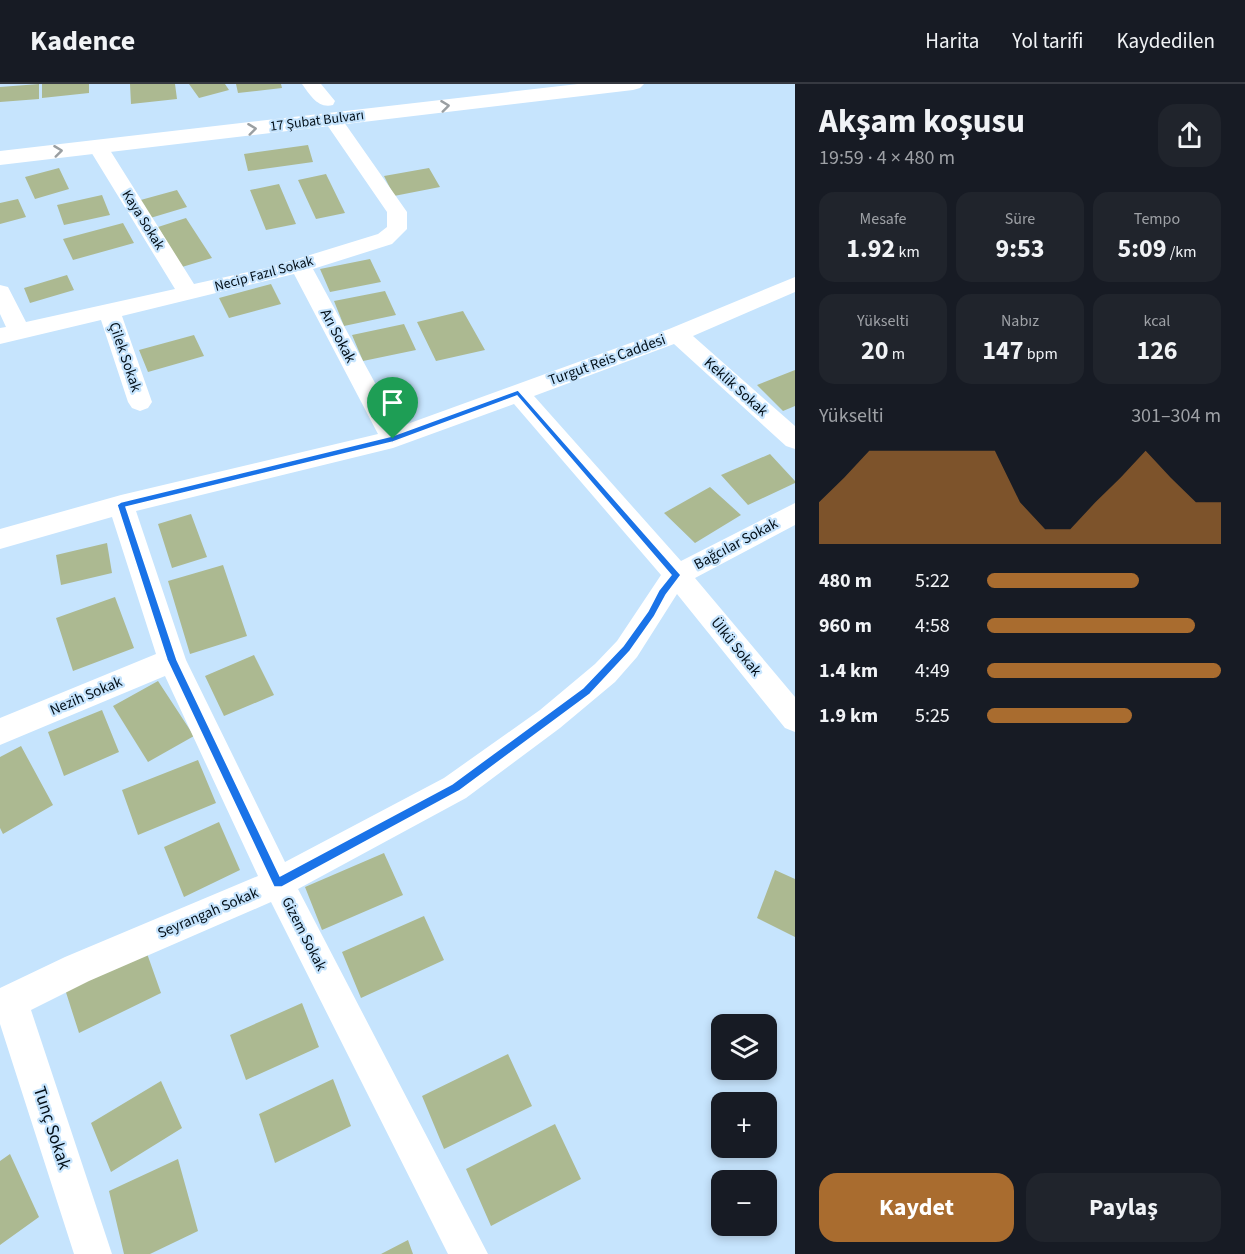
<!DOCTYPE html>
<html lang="tr">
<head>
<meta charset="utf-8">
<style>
  body { margin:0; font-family:"Source Sans 3",sans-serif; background:#20242c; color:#f1f3f6; height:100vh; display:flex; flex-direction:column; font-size:22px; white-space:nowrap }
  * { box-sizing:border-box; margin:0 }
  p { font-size:20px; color:#9ea1a6 }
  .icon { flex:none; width:33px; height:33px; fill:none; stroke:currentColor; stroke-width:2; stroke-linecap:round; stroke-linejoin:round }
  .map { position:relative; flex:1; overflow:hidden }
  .sheet { display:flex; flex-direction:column; background:#171b24; width:450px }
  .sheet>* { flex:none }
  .tools { position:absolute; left:711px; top:930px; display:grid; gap:12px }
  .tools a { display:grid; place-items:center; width:66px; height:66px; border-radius:12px; background:#171b24; box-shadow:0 3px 9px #0003; font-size:30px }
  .pin { position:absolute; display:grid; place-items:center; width:51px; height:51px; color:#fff; margin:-62px -26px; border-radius:50% 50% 50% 0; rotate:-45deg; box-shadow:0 0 6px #0007 }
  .pin .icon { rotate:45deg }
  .round { display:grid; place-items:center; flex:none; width:63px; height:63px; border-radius:18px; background:#20242c }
  .headline { display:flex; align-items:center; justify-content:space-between; height:102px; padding:0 24px }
  h1 { font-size:33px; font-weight:700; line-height:45px }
  .figures { display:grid; grid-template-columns:repeat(3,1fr); gap:9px; height:102px; padding:6px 24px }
  .figures div { display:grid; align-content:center; border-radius:15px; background:#20242c; text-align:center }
  .figures b { font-size:26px; font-weight:700 }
  .figures small { font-size:16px; font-weight:400 }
  .figures p { font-size:16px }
  .chart { height:168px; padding:12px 24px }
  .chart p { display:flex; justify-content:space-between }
  .chart svg { width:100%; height:108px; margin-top:6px; fill:#a96c2f; opacity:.7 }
  .primary-button { display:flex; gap:12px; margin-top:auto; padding:12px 24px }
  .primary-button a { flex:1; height:69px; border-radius:18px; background:#a96c2f; color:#fff; font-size:24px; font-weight:700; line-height:69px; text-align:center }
  .primary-button a+a { background:#20242c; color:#f1f3f6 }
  ul { padding:0 24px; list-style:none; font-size:20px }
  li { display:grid; grid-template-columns:96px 72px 1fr; align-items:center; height:45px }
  li i { height:15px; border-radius:8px; background:#a96c2f }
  header { display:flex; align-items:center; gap:36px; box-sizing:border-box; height:84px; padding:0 30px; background:#171b24; border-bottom:2px solid #363941 }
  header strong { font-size:28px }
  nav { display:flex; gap:33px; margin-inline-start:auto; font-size:21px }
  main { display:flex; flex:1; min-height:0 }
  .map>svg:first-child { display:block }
  .building { fill:#acb991 }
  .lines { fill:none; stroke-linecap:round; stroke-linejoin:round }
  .minor { fill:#fff; fill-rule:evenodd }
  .trunk { fill:#fff; fill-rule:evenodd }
  .oneway { stroke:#9a9fa2 }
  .route { fill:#1a73e8; stroke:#fff; stroke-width:1.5; fill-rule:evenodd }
  .labels { text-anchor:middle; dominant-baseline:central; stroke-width:4.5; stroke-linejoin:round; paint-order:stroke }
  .far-street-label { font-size:14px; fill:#020e17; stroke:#c6e4fd }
  .street-label { font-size:15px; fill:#020e17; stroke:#c6e4fd }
  .near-street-label { font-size:18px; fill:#020e17; stroke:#c6e4fd }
</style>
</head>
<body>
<header>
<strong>Kadence</strong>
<nav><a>Harita</a><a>Yol tarifi</a><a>Kaydedilen</a></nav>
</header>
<main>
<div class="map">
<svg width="795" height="1170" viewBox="0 0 795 1170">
  <rect width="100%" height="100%" fill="#c6e4fd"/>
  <!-- building -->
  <path class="building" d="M39,0V15L0,18V3Z
    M42,0H89V9L42,14Z
    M130,0H175L177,15L131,20Z
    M189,0H225L229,6L199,14Z
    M236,0H281L282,4L238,9Z
    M308,61L313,78L248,87L244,70Z
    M59,84L69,105L35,115L25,93Z
    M429,84L440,103L394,112L384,92Z
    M326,90L345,129L316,135L298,96Z
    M279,100L296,140L266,146L250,106Z
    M177,106L187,123L147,135L137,117Z
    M102,111L110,131L64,141L57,121Z
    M18,115L26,133L0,140V119Z
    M186,134L212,174L182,183L158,143Z
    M123,139L134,159L73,176L63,155Z
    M370,175L381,198L330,208L320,185Z
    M67,191L74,206L30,219L24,204Z
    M271,200L281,220L229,234L219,214Z
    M385,207L396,231L344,242L334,217Z
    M463,227L485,266L436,277L417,238Z
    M404,240L416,266L363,277L352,251Z
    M194,251L204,272L148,288L139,266Z
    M795,286V322L783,327L757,301Z
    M770,370L795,397V399L748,421L721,391Z
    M710,403L741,431L695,459L664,429Z
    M191,430L207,473L172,484L158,440Z
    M107,459L112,489L61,501L56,471Z
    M223,481L247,552L190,570L168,497Z
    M115,513L134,564L73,587L56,534Z
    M254,571L274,611L224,632L205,592Z
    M158,597L194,652L148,678L113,622Z
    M102,626L119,668L64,692L48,648Z
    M21,662L53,721L3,750L0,744V673Z
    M198,676L216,719L138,751L122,706Z
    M219,738L240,786L184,813L164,763Z
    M384,769L403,811L322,846L305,803Z
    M775,786L795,795V853L757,834Z
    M424,832L444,876L361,914L342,868Z
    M144,861L161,909L79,949L63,899Z
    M302,919L319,963L246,996L230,951Z
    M508,970L532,1022L444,1065L422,1012Z
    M333,995L351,1042L275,1079L259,1030Z
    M161,997L182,1044L111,1088L91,1039Z
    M555,1040L581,1095L491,1142L466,1085Z
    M10,1070L39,1133L0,1161V1077Z
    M178,1075L198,1147L150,1170H124L109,1107Z
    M408,1156L413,1170H381Z"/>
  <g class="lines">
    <!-- minor -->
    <path class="minor" d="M302,0H321L335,17L333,21C318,25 310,11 302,0Z
      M332,29L339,31L407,128V145L392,160L313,185L399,343L669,245L795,193V208L693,252L795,342V365L786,362L674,260L534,312L681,477L795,419V441L695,494L795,613V648L785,644L677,510L637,573L615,598L560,644L466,714L298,805L488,1170H448L271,818L89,897L31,926L112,1170H74L0,940V904L65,873L258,792L165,592L0,661V634L156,570L112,433L0,465V445L121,411L378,350L294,190L122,232L152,318L148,324L140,327L132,324L128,318L101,236L0,260V244L6,243L0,230V201L8,203L26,238L175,205L88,63L91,59H105L108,63L194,200L271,183L378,150L387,143V128L323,35L325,31ZM514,320L661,491L617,557L595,580L540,626L444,694L285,778L186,576L136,427L393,364Z"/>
    <!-- trunk -->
    <path class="trunk" d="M578,0H644L640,4L633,6L0,81V67Z"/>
  </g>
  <!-- one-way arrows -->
  <defs><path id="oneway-chevron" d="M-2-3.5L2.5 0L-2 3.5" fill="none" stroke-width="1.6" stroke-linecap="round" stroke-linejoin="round" transform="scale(1.5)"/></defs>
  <g class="oneway">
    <use href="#oneway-chevron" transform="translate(445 22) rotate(-7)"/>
    <use href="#oneway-chevron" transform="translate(252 45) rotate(-7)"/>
    <use href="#oneway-chevron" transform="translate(58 67) rotate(-7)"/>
  </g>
  <!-- route -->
  <path class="route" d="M518,306L681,491L666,511L654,533L630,567L590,610L459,707L282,803H274L167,576L117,421L121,418L392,352ZM517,312L671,491L659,506L648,527L623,562L583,604L452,700L280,792L177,576L126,423L393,358Z"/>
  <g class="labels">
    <!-- far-street labels -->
    <g class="far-street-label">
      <text transform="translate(317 37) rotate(-7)">17 Şubat Bulvarı</text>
      <text transform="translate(143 136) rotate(58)">Kaya Sokak</text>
      <text transform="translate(264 190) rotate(-15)">Necip Fazıl Sokak</text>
    </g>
    <!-- street labels -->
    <g class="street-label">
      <text transform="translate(338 252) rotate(62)">Arı Sokak</text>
      <text transform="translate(125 273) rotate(71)">Çilek Sokak</text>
      <text transform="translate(607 276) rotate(-20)">Turgut Reis Caddesi</text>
      <text transform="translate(736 303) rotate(42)">Keklik Sokak</text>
      <text transform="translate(736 460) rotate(-28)">Bağcılar Sokak</text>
      <text transform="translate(736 563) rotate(51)">Ülkü Sokak</text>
      <text transform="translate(86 612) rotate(-23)">Nezih Sokak</text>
      <text transform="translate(208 829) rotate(-23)">Seyrangah Sokak</text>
      <text transform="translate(304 850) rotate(63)">Gizem Sokak</text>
    </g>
    <!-- near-street labels -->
    <g class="near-street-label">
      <text transform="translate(52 1044) rotate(72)">Tunç Sokak</text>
    </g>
  </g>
</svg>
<div class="tools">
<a><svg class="icon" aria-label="layers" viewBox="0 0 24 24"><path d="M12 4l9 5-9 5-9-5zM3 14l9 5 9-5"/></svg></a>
<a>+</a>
<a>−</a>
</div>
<div class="pin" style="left:393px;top:355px;background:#1e9e55"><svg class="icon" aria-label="arrive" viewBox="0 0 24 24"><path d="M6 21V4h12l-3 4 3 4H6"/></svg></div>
</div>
<section class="sheet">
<div class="headline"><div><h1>Akşam koşusu</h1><p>19:59 · 4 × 480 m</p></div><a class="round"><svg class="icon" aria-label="share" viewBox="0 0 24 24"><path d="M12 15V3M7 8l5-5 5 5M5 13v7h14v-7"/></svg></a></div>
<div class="figures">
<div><p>Mesafe</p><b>1.92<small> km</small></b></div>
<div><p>Süre</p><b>9:53</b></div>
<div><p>Tempo</p><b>5:09<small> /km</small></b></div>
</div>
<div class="figures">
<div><p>Yükselti</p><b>20<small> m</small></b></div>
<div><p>Nabız</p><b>147<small> bpm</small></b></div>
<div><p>kcal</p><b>126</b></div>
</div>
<div class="chart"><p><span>Yükselti</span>301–304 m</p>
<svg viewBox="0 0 160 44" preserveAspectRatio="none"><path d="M0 44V27L10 17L20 6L30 6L40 6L50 6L60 6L70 6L80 27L90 38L100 38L110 27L120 17L130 6L140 17L150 27L160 27V44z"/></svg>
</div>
<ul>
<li><b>480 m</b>5:22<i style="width:65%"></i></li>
<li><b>960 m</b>4:58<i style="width:89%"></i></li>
<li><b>1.4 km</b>4:49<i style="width:100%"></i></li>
<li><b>1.9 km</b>5:25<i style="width:62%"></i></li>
</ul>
<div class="primary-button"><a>Kaydet</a><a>Paylaş</a></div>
</section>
</main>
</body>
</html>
